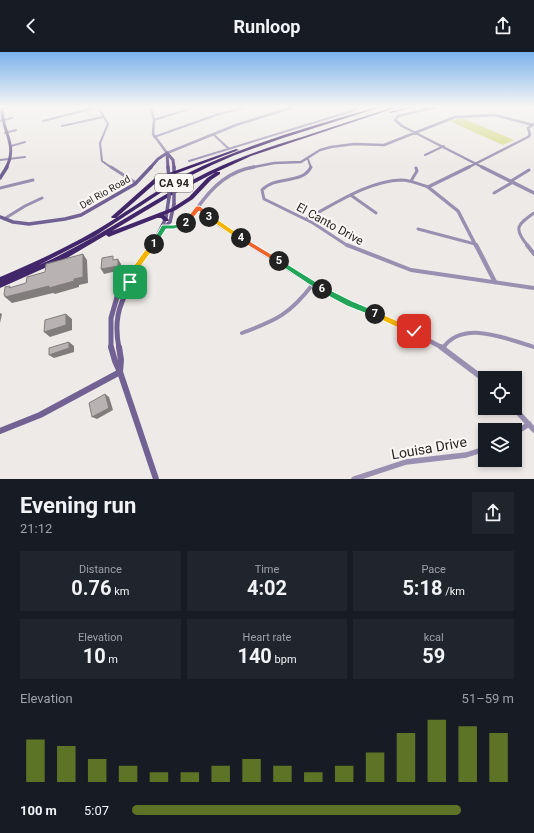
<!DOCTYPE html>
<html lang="en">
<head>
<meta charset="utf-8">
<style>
  body { margin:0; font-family:Roboto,sans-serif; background:#20242c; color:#f1f3f6; height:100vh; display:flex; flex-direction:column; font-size:15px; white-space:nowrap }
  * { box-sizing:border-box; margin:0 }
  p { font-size:13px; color:#9ea1a6 }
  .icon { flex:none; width:22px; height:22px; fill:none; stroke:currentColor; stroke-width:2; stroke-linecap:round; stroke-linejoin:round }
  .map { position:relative; height:427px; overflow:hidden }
  .panel { display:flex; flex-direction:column; background:#171b24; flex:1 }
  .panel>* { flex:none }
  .buttons { position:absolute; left:478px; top:319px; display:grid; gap:8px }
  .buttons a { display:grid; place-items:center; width:44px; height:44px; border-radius:0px; background:#171b24; box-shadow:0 2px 6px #0003; font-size:20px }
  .pin { position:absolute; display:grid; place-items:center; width:34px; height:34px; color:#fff; margin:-17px; border-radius:8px; box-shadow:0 2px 6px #0006 }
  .km { position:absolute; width:20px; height:20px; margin:-10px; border-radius:50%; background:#222; color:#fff; font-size:11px; line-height:20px; text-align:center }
  .round { display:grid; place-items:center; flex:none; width:42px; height:42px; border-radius:0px; background:#20242c }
  .summary { display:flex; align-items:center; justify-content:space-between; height:68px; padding:0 20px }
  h1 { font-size:22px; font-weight:700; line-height:30px }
  .figures { display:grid; grid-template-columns:repeat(3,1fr); gap:6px; height:68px; padding:4px 20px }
  .figures div { display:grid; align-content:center; border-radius:0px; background:#20242c; text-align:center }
  .figures b { font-size:20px; font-weight:700 }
  .figures small { font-size:11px; font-weight:400 }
  .figures p { font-size:11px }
  .chart { height:112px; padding:8px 20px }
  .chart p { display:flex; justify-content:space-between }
  .chart svg { width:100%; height:72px; margin-top:4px; stroke:#5d7325; stroke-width:6 }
  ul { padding:0 20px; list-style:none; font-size:13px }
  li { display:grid; grid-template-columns:64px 48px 1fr; align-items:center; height:30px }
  li i { height:10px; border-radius:5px; background:#5d7325 }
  header { display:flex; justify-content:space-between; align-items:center; height:52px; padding:0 20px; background:#171b24; font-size:18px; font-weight:700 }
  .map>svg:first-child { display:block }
  .green { fill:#d6db82 }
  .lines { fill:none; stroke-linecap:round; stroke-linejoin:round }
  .minor-far3 { stroke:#998fb1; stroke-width:2 }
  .minor-far2 { stroke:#998fb1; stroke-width:3 }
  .minor-far1 { stroke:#998fb1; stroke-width:4 }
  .minor { stroke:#998fb1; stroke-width:5 }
  .tertiary-far3 { stroke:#998fb1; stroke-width:2.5 }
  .tertiary-far2 { stroke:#998fb1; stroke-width:3.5 }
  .tertiary-far1 { stroke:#998fb1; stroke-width:4.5 }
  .tertiary { stroke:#998fb1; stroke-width:5.5 }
  .secondary-far3 { stroke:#726294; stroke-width:3 }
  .secondary-far2 { stroke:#726294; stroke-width:3.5 }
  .secondary-far1 { stroke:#726294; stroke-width:5 }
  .secondary { stroke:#726294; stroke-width:6 }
  .motorway { fill:#41266a; fill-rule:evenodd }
  .secondary-bridge { stroke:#726294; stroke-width:3.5 }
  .shaded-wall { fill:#817d7d }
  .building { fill:#b8b3b2; stroke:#817d7d }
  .split-1 { fill:#f5b400; stroke:#fff }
  .split-2 { fill:#22a559; stroke:#fff }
  .split-3 { fill:#f0652b; stroke:#fff }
  .split-4 { fill:#f5b400; stroke:#fff }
  .split-5 { fill:#f0652b; stroke:#fff }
  .split-6 { fill:#22a559; stroke:#fff }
  .split-7 { fill:#22a559; stroke:#fff }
  .split-8 { fill:#f5b400; stroke:#fff }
  .labels { text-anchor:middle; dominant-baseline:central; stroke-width:4; stroke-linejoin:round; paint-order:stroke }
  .far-street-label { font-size:10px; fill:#272524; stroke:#fbf7f5 }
  .shield { fill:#fbf7f5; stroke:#676463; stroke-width:1 }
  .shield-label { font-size:11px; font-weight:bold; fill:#272524 }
  .street-label { font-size:12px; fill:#272524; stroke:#fbf7f5 }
  .near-street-label { font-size:14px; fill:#272524; stroke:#fbf7f5 }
</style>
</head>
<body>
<header><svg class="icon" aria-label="back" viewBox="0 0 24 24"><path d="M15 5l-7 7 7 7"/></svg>Runloop<svg class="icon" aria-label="share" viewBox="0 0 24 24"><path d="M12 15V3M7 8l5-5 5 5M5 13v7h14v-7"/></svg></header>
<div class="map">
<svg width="534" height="427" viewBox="0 0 534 427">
  <rect width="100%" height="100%" fill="#eeeae7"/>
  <!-- green -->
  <path class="green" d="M462,66L514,88L503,93L449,69Z"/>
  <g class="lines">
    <!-- minor-far3 -->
    <path class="minor-far3" d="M98,55L108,72L100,91L102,109L112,116
      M0,57L13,55
      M154,68L195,55
      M0,69L12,66
      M43,69L98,55
      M62,74L103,65
      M5,81L16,78
      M213,82L229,97
      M154,85L219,62L247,55
      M11,94L25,90
      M425,103L444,94
      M308,107L311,116
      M0,108L25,105
      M189,109L352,59L359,55"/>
    <!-- minor-far2 -->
    <path class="minor-far2" d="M111,115L136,131
      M311,115C302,133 276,123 262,138L264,147L313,171L348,194
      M411,129L417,119L416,116
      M511,129L529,118
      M0,136L33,128
      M494,141L513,130
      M352,144L376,161
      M4,167L25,154L42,146
      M306,167C335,152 368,129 401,128C410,128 419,132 428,135
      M418,177L475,192
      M528,194C513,176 517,173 534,161"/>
    <!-- minor-far1 -->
    <path class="minor-far1" d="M347,193L411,218L534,236
      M527,193L534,202
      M242,281C277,268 290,262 313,232
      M443,296C463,267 507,287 534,295"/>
    <!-- minor -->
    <path class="minor" d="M443,296L444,295"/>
    <!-- tertiary-far3 -->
    <path class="tertiary-far3" d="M151,55L154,68L153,82L167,101L236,73L294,55
      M427,57L398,64L395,68L402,74L484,116
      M249,116L274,111L301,110L320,98L331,95L354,92L384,93L455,65L495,63L533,73
      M467,116L528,85L530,83L528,76L534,72"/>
    <!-- tertiary-far2 -->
    <path class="tertiary-far2" d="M469,115L428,135L458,159L476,194
      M482,115L534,141
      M198,155L219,173L253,194
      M164,175C171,175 178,176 185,171C190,168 194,160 198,155C213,134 229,119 254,115"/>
    <!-- tertiary-far1 -->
    <path class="tertiary-far1" d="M251,193L313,232L350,252L386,266L443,296
      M476,193L495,230"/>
    <!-- tertiary -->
    <path class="tertiary" d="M441,295L485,328
      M514,356L534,378
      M515,381L529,372
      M354,427L406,410L466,403L485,397"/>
    <!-- secondary-far3 -->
    <path class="secondary-far3" d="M2,55C1,80 19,92 6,116
      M427,57L435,55
      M167,101L173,108L174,116
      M167,101L168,116
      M150,116L158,107L167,101"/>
    <!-- secondary-far2 -->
    <path class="secondary-far2" d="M168,115L169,127
      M174,124V115
      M0,126L7,115
      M0,165L13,170L29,172L65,167L81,163L135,132L151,115
      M164,175L170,170L174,152
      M152,194L166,166L169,145"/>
    <!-- secondary-far1 -->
    <path class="secondary-far1" d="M111,296V266L119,238L126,226L134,218L153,193
      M119,296C116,281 116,264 122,250C126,239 133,230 134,218"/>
    <!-- secondary -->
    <path class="secondary" d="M111,295L115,309L120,320L156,427
      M119,295L121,308L120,320
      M0,379L40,363L120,320"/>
    <!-- motorway -->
    <path class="motorway" d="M377,55H381L283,86L235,103L212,113L190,124L168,136L95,184L39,213C98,187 150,148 208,120C239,105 269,95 302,85C332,75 363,65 394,55H398L251,104L212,122L172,143L112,179L172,156L189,145L207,126L216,120H220V122L211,128L193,147L176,158L164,163L169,168L168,169H164L161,166H157L111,184L109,185L106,183L67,206L0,236V225C40,208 79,190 116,166H112L111,165L155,126L236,97L239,98L159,128L116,166C139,151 162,135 186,122C246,92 312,74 377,55Z
      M409,55H414L391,61L389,60Z
      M420,55H423L429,57L427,58L420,56Z"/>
    <!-- secondary-bridge -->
    <path class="secondary-bridge" d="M174,125V152
      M169,127V145"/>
  </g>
  <!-- shaded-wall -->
  <path class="shaded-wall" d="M83,202L87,208L88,231L79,233V235L55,242L53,241L12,251L5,245H6L4,243L74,227Z
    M118,207L121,212V218L104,222L101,217Z
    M0,261L2,262L0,271Z
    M66,262L72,267V278L50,285L44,280Z
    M69,290L74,294V300L54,306L49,303Z
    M105,342L109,345L113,358L97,367L92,365Z"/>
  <!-- building -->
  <path class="building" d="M83,202V225L74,227V229L49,236V234L5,245V243H4L5,235L10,234L9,236L26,231L27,225L45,220L46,212Z
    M113,204V208L118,207V214L101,217L102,206Z
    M66,262V273L44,280L45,268Z
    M69,290V296L49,303V296Z
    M105,342L109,356L92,365L89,351Z"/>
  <!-- sky -->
  <linearGradient id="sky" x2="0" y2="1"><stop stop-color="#7bb2ec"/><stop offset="0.48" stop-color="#f7f6f4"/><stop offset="1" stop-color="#f7f6f4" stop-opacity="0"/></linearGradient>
  <rect width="534" height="114" fill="url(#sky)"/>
  <!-- split-1 -->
  <path class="split-1" d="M151,190H156L157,192L138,218L137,223L133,232H128L127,230L131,223L132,216Z"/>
  <!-- split-2 -->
  <path class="split-2" d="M184,170L189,171L174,177H166L156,193H151V192L162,173H174Z"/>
  <!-- split-3 -->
  <path class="split-3" d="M196,154H200L211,163V166H207L199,159L188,172H184V170Z"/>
  <!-- split-4 -->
  <path class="split-4" d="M207,163H211L243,185V188H239L207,166Z"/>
  <!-- split-5 -->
  <path class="split-5" d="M241,184L281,208V211H277L239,188L238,186Z"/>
  <!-- split-6 -->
  <path class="split-6" d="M279,207L324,235V239H319L277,211L276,209Z"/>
  <!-- split-7 -->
  <path class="split-7" d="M322,234L352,249L378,260V264L375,265L347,254L319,239L318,237Z"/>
  <!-- split-8 -->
  <path class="split-8" d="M375,259L416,277V282H411L373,264L372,262Z"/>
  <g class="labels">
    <!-- far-street labels -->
    <g class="far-street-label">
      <text transform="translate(105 140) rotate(-30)">Del Rio Road</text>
    </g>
    <!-- shield labels -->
    <rect class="shield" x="155" y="122" width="38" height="18" rx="3"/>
    <g class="shield-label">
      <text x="174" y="131">CA 94</text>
    </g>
    <!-- street labels -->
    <g class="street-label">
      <text transform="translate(330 172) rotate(29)">El Canto Drive</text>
    </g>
    <!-- near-street labels -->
    <g class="near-street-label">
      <text transform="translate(429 396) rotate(-10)">Louisa Drive</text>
    </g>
  </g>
</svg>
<div class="buttons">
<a><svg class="icon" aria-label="locate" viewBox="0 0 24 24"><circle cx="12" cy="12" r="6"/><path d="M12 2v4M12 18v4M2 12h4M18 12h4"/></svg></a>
<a><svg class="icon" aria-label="layers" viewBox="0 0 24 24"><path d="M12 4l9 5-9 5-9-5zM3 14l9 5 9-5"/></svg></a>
</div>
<div class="pin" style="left:130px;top:230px;background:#1e9e55"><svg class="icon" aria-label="arrive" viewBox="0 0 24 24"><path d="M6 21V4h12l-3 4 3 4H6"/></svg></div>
<div class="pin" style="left:414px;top:279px;background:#d93025"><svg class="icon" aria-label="check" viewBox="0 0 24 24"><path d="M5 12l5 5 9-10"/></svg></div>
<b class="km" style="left:154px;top:192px">1</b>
<b class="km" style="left:186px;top:171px">2</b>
<b class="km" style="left:209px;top:165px">3</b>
<b class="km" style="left:241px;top:186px">4</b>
<b class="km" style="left:279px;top:209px">5</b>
<b class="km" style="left:322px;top:237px">6</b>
<b class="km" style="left:375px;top:262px">7</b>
</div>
<section class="panel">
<div class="summary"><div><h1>Evening run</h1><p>21:12</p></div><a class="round"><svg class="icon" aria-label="share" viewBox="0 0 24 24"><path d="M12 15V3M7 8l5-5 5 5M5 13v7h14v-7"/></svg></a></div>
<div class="figures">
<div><p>Distance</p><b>0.76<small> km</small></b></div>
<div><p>Time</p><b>4:02</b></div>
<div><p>Pace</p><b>5:18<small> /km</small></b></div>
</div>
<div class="figures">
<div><p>Elevation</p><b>10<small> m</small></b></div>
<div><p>Heart rate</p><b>140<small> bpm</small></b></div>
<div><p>kcal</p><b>59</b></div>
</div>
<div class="chart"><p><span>Elevation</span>51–59 m</p>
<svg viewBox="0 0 160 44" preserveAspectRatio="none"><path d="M5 44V18M15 44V22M25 44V30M35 44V34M45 44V38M55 44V38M65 44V34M75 44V30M85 44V34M95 44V38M105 44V34M115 44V26M125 44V14M135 44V6M145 44V10M155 44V14"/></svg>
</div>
<ul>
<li><b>100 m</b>5:07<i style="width:86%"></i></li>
</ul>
</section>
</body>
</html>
